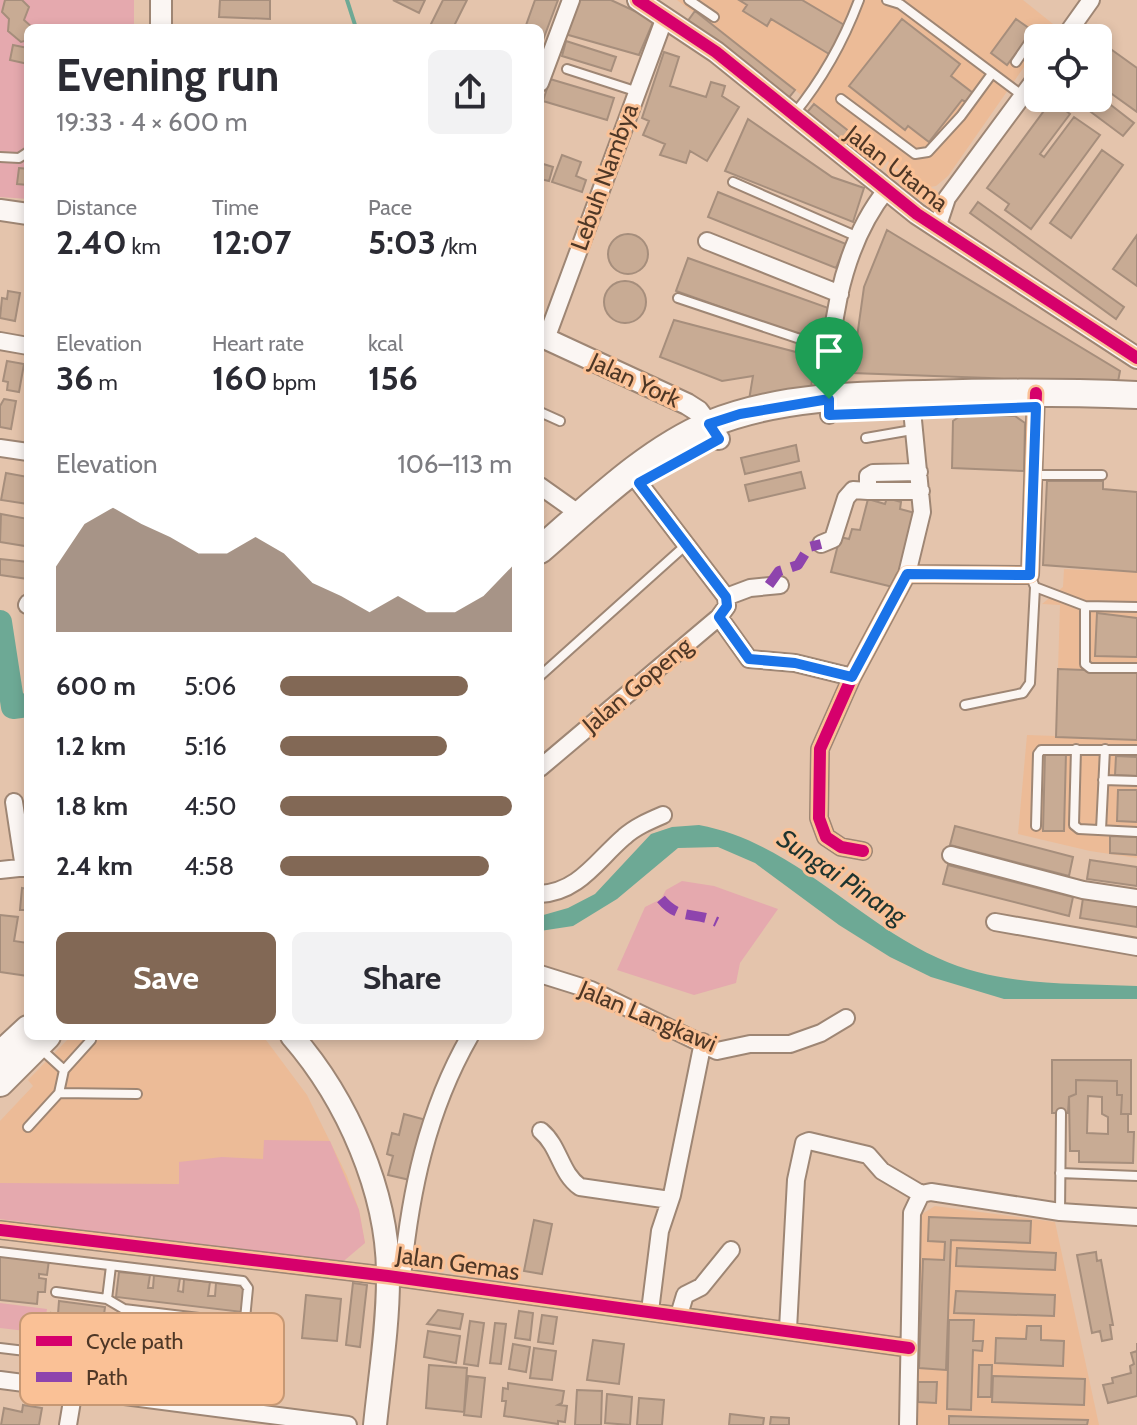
<!DOCTYPE html>
<html lang="en">
<head>
<meta charset="utf-8">
<style>
  body { margin:0; font-family:Cabin,sans-serif; background:#f2f2f3; color:#2b2b33; height:100vh; display:flex; flex-direction:column; font-size:30px; white-space:nowrap }
  * { box-sizing:border-box; margin:0 }
  p { font-size:26px; color:#7c7c81 }
  .icon { flex:none; width:44px; height:44px; fill:none; stroke:currentColor; stroke-width:2; stroke-linecap:round; stroke-linejoin:round }
  .map { position:relative; flex:1; overflow:hidden }
  .details { position:absolute; left:24px; top:24px; width:520px; height:1016px; display:flex; flex-direction:column; background:#fff; border-radius:12px; box-shadow:0 4px 12px #0003 }
  .details>* { flex:none }
  .fabs { position:absolute; left:1024px; top:24px; display:grid; gap:16px }
  .fabs a { display:grid; place-items:center; width:88px; height:88px; border-radius:12px; background:#fff; box-shadow:0 4px 12px #0003; font-size:40px }
  .pin { position:absolute; display:grid; place-items:center; width:68px; height:68px; color:#fff; margin:-82px -34px; border-radius:50% 50% 50% 0; rotate:-45deg; box-shadow:0 0 8px #0007 }
  .pin .icon { rotate:45deg }
  .round { display:grid; place-items:center; flex:none; width:84px; height:84px; border-radius:12px; background:#f2f2f3 }
  .overview { display:flex; align-items:center; justify-content:space-between; height:136px; padding:0 32px }
  h1 { font-size:44px; font-weight:800; line-height:60px }
  .figures { display:grid; grid-template-columns:repeat(3,1fr); gap:12px; height:136px; padding:8px 32px }
  .figures div { display:grid; align-content:center }
  .figures b { font-size:34px; font-weight:800 }
  .figures small { font-size:22px; font-weight:400 }
  .figures p { font-size:22px }
  .chart { height:224px; padding:16px 32px }
  .chart p { display:flex; justify-content:space-between }
  .chart svg { width:100%; height:144px; margin-top:8px; fill:#826855; opacity:.7 }
  .cta { display:flex; gap:16px; margin-top:auto; padding:16px 32px }
  .cta a { flex:1; height:92px; border-radius:12px; background:#826855; color:#fff; font-size:32px; font-weight:800; line-height:92px; text-align:center }
  .cta a+a { background:#f2f2f3; color:#2b2b33 }
  ul { padding:0 32px; list-style:none; font-size:26px }
  li { display:grid; grid-template-columns:128px 96px 1fr; align-items:center; height:60px }
  li i { height:20px; border-radius:10px; background:#826855 }
  .map>svg:first-child { display:block }
  .built { fill:#ecbb97 }
  .green { fill:#e5a9ae }
  .water { fill:#6da995 }
  .lines { fill:none; stroke-linecap:round; stroke-linejoin:round }
  .stream { stroke:#6da995; stroke-width:4 }
  .river { stroke:#6da995; stroke-width:24 }
  .building { fill:#c8ab94; stroke:#a68e7c; stroke-width:2; fill-rule:evenodd }
  .service-casing { stroke:#9e8674; stroke-width:12 }
  .minor-casing { stroke:#9e8674; stroke-width:20 }
  .tertiary-casing { stroke:#9e8674; stroke-width:24 }
  .secondary-casing { stroke:#9e8674; stroke-width:26 }
  .primary-casing { stroke:#9e8674; stroke-width:30 }
  .service { stroke:#fbf6f3; stroke-width:8 }
  .minor { stroke:#fbf6f3; stroke-width:16 }
  .tertiary { stroke:#fbf6f3; stroke-width:20 }
  .secondary { stroke:#fbf6f3; stroke-width:22 }
  .primary { stroke:#fbf6f3; stroke-width:26 }
  .quiet { stroke:#8e44ad; stroke-width:10; stroke-dasharray:20 10; stroke-linecap:butt }
  .cycleway-casing { stroke:#fac196; stroke-width:17 }
  .cycleway { stroke:#d6006c; stroke-width:12 }
  .route-casing { stroke:#fff; stroke-width:16 }
  .route { stroke:#1a73e8; stroke-width:10 }
  .labels { text-anchor:middle; dominant-baseline:central; stroke-width:6; stroke-linejoin:round; paint-order:stroke }
  .street-label { font-size:24px; fill:#4e3726; stroke:#fac196 }
  .water-label { font-size:26px; font-style:italic; fill:#1e342f; stroke:#fac196 }
  .key { fill:#fac196; stroke:#c69874; stroke-width:2 }
  .key-label { font-size:22px; fill:#4e3726 }
</style>
</head>
<body>
<div class="map">
<svg width="1137" height="1425" viewBox="0 0 1137 1425">
  <rect width="100%" height="100%" fill="#e4c4ac"/>
  <!-- built -->
  <path class="built" d="M677,0H1023L1053,24L1044,38H1038V47L948,176L936,186L923,188Z
    M1064,569L1137,572V858L1090,851L1018,834L1027,735L1056,736L1060,605L1042,604L1063,587Z
    M71,1036H263L307,1095L347,1176L359,1210L365,1243L0,1219V1121L33,1086L28,1080Z
    M935,1206L1055,1222L1099,1425H914L922,1214Z"/>
  <!-- green -->
  <path class="green" d="M0,0H134V28H28V199L0,197Z
    M682,881L714,886L778,909L740,963L736,983L694,995L617,970L645,907L661,899L666,890Z
    M264,1140L330,1141L359,1210L365,1243L339,1265L0,1219V1183L179,1184V1162L222,1157L263,1159Z
    M0,1303L47,1309L43,1333L0,1328Z"/>
  <!-- water -->
  <path class="water" d="M699,825C792,842 855,920 938,958C1001,987 1070,983 1137,986V999H1004L931,977L890,957L839,925L755,863L718,847L678,848L617,899L573,926L540,931V916L568,908L595,894L651,834L672,827Z"/>
  <g class="lines">
    <!-- stream -->
    <path class="stream" d="M347,0L356,28"/>
    <!-- river -->
    <path class="river" d="M0,622L13,707L28,705"/>
  </g>
  <!-- building -->
  <path class="building" d="M5,0H22L29,7L24,20L33,28H28V40L21,42L8,31L9,19L2,12Z
    M220,0H270V19L219,17Z
    M393,0H425L419,13Z
    M443,0H467L453,28H429Z
    M535,0H558L540,48V28H525Z
    M579,0H611L654,20L639,55L565,34Z
    M739,0H802L846,26L829,54L771,19L767,26L743,11L747,5Z
    M695,11L795,90L787,100L687,22Z
    M902,19L960,64L951,76L973,93L966,102L962,100L929,142L908,126L905,130L849,86Z
    M1016,19L1033,31L1007,65L991,53Z
    M566,41L616,57L611,71L562,56Z
    M13,45L28,48V64L10,60Z
    M1112,50L1137,68V112L1098,84V69Z
    M664,52L679,57L670,86L706,97L711,82L725,86L722,96L739,107L707,161L690,151L686,163L660,155L665,144L643,135L649,121L642,118Z
    M550,79L614,98L607,120L543,101Z
    M1098,95L1134,123L1123,136L1083,106L1089,98H1098Z
    M1052,100L1070,114L1040,154L1044,157L1074,117L1100,135L1031,229L1005,210L1009,204L987,188Z
    M814,104L873,150L863,163L804,116Z
    M748,119L832,177L864,188L853,222L725,171Z
    M1102,150L1123,165L1071,238L1050,223Z
    M562,155L581,162L576,176L586,180L582,192L552,182Z
    M540,163L553,167L549,181L540,179Z
    M19,168L28,169V185L17,184Z
    M718,192L846,244L836,268L708,217Z
    M978,202L1124,307L1116,319L970,213Z
    M887,230L1120,371L1117,387L989,378L852,373L864,287Z
    M608 254a20 20 0 1 1 40 0a20 20 0 1 1-40 0Z
    M1137,235V286L1113,269Z
    M688,258L834,310L822,343L676,291Z
    M604 302a21 21 0 1 1 42 0a21 21 0 1 1-42 0Z
    M8,291L20,293L15,321L0,318L2,298L7,299Z
    M674,320L815,357L811,388L749,400L753,376L722,381L660,357Z
    M7,361L24,364L19,392L7,390L8,382L3,381Z
    M4,399L16,401L11,429L0,427V406Z
    M960,416H1015L1025,423L1024,471L952,468L953,421Z
    M796,445L799,461L745,474L741,458Z
    M801,472L805,488L749,501L745,485Z
    M6,473L28,477V504L1,500Z
    M1047,481H1103V489L1137,492V572L1043,565Z
    M887,498L901,502L900,509L915,513L901,569L896,575L893,587L831,572L840,537L849,539L852,529L860,530L868,499L885,504Z
    M1,514L28,519L25,546L0,542Z
    M0,559L28,562V579L0,575Z
    M1097,613L1137,618V657L1095,656Z
    M1058,669L1137,672V740L1056,737Z
    M1045,753H1066L1064,831H1043Z
    M1116,756L1137,757V776L1115,775Z
    M1118,790H1137V822L1117,821Z
    M955,826L1073,857L1069,876L950,845Z
    M1110,836L1137,837V855L1110,853Z
    M1090,860L1137,867V886L1087,879Z
    M948,865L1073,897L1069,916L943,884Z
    M22,888L28,889V910H20Z
    M1083,898L1137,906V927L1080,918Z
    M0,915L18,917L14,941L28,943V976L0,972Z
    M1052,1060H1131V1114H1121L1122,1095H1117V1081L1076,1080V1094L1069,1097L1068,1113H1052Z
    M1076,1080L1117,1081V1095H1122L1121,1114H1128V1132H1134L1133,1163L1079,1162V1151H1070L1069,1097L1076,1094ZM1088,1096L1102,1097V1114L1108,1117V1134L1087,1133Z
    M404,1114L426,1120L410,1180L388,1175L393,1156L387,1154L392,1133L399,1135Z
    M929,1217L1031,1221L1030,1243L951,1240L946,1370L919,1368L923,1259L944,1260L945,1242L928,1241Z
    M534,1220L552,1224L542,1274L524,1271Z
    M957,1248L1056,1253L1055,1270L956,1266Z
    M1096,1252L1097,1261L1101,1260L1113,1325H1110L1112,1339L1102,1341L1100,1331L1092,1333L1077,1255Z
    M0,1254L49,1260L47,1275L39,1274V1278L46,1279L45,1292H38L37,1304L0,1300Z
    M119,1272L150,1275L148,1288H153L154,1275L180,1278L178,1291L183,1292L184,1279L210,1282L208,1296H215L216,1283L245,1286L242,1312L116,1297Z
    M353,1283L367,1285L360,1347L346,1345Z
    M956,1291L1055,1295L1054,1316L954,1313Z
    M306,1295L341,1299L337,1341L302,1338Z
    M59,1301L105,1307L103,1322L112,1323L111,1335L98,1333L97,1340L110,1342L108,1354L46,1345L49,1330L56,1332L57,1328L49,1327L51,1313L58,1314Z
    M438,1310L463,1314L460,1329L427,1324Z
    M519,1311L533,1313L530,1340L515,1338Z
    M542,1315L557,1317L553,1344L538,1342Z
    M949,1320H974L973,1341H983L982,1351L973,1350L971,1410L947,1409Z
    M470,1321L484,1323L478,1366L464,1364Z
    M495,1323L506,1324L501,1364L490,1363Z
    M1027,1326H1041V1340L1064,1341L1063,1366L995,1363L996,1338L1026,1339Z
    M428,1331L460,1336L456,1363L424,1357Z
    M593,1340L624,1344L619,1384L587,1380Z
    M1137,1343V1396L1108,1403L1103,1385L1113,1383L1112,1378L1131,1373L1130,1366L1134,1364L1131,1353L1137,1351Z
    M513,1344L530,1347L526,1372L509,1369Z
    M534,1348L556,1351L552,1380L530,1378Z
    M429,1365L467,1368L464,1412L426,1408Z
    M979,1365H992L991,1397H978Z
    M468,1376L485,1378L481,1417L464,1415Z
    M993,1376L1085,1379L1084,1405L992,1402Z
    M918,1382H937L936,1403L918,1402Z
    M508,1383L564,1391L562,1403L558,1405L567,1406L565,1422L558,1421V1424L504,1416L506,1401H502L503,1388L508,1389Z
    M577,1390L602,1391L601,1425H575Z
    M607,1394L632,1397L630,1425L605,1423Z
    M639,1398L664,1400L662,1425H637Z
    M23,1405L42,1408L39,1425H1L4,1408L22,1412Z
    M730,1414L764,1418L763,1425H729Z
    M949,1416L1088,1420L1087,1425H949Z
    M771,1417L789,1418V1425H770Z"/>
  <g class="lines">
    <defs>
      <path id="service" d="M689,0L714,17
        M887,0L900,4L1023,96
        M1016,62L1037,31L1045,30L1056,38
        M567,69L635,91
        M841,99L915,154L928,152L961,116L991,75
        M794,114C821,81 844,40 859,0
        M0,157L19,158L28,152
        M733,182L858,237
        M678,298L830,349
        M540,412L560,421
        M866,438L912,430
        M1034,475H1102
        M1035,587L1085,606V664L1090,668H1137
        M1085,606L1137,607
        M540,676L686,545
        M965,705L1023,693L1030,683L1035,587L1030,575
        M1076,749L1074,825L1079,829L1137,832
        M1103,780L1137,781
        M1036,826L1038,754L1041,750H1137
        M1101,830L1105,749
        M41,1049L64,1070
        M59,1093L137,1094
        M28,1127L59,1093L64,1070L91,1040
        M1060,1173L1137,1176
        M1060,1212L1061,1113
        M0,1252L243,1281L248,1288L245,1319L241,1323L124,1309L117,1356L110,1361L0,1348
        M111,1266L107,1299L124,1309
        M56,1292L107,1299"/>
      <path id="minor" d="M1064,38L1091,0
        M540,83L571,0
        M937,228L947,198L1038,75
        M707,241L840,294
        M546,339L665,17
        M0,341L28,346
        M829,415C827,339 838,250 887,189
        M0,448L28,452
        M540,486L581,515
        M868,491H921
        M821,544L833,539L846,498L853,490L868,491V476L873,473L919,472
        M907,574L922,512L912,410
        M726,597L750,588L780,585
        M27,605L28,603
        M719,617L749,659L795,663L852,677
        M540,768L719,617L727,606L726,597L639,483
        M14,802L24,868
        M863,851L841,847L826,837L819,818L820,749L852,677L907,574L1030,575L1036,393
        M951,855L1083,890L1137,898
        M0,870L28,867
        M540,894C579,892 597,860 624,837C635,827 649,821 663,815
        M995,922L1137,947
        M540,974L591,990L717,1051L750,1044H790L821,1033L846,1018
        M541,1131C560,1147 560,1173 580,1187L670,1200
        M0,1230L388,1276L909,1348
        M402,1278C410,1192 427,1111 470,1036
        M650,1311L660,1231L672,1195L703,1042
        M679,1315L685,1295L701,1287L731,1250
        M788,1329L796,1180L804,1143L809,1141L868,1155L882,1171L921,1194
        M0,1380L348,1425
        M68,1425L74,1389
        M908,1425L912,1213L921,1194L931,1192L1060,1212L1137,1217"/>
      <path id="tertiary" d="M638,0L716,52L917,214L1137,358
        M161,28V0
        M0,210L28,214
        M540,336L687,404L698,411L719,439"/>
      <path id="secondary" d="M292,1036C347,1099 389,1193 388,1278C388,1327 380,1376 375,1425"/>
      <path id="primary" d="M540,550C591,506 646,451 710,424C776,397 855,395 925,394C996,392 1066,392 1137,395
        M0,1055L28,1029
        M0,1083L47,1036"/>
    </defs>
    <!-- service casing -->
    <use href="#service" class="service-casing"/>
    <!-- minor casing -->
    <use href="#minor" class="minor-casing"/>
    <!-- tertiary casing -->
    <use href="#tertiary" class="tertiary-casing"/>
    <!-- secondary casing -->
    <use href="#secondary" class="secondary-casing"/>
    <!-- primary casing -->
    <use href="#primary" class="primary-casing"/>
    <!-- service -->
    <use href="#service" class="service"/>
    <!-- minor -->
    <use href="#minor" class="minor"/>
    <!-- tertiary -->
    <use href="#tertiary" class="tertiary"/>
    <!-- secondary -->
    <use href="#secondary" class="secondary"/>
    <!-- primary -->
    <use href="#primary" class="primary"/>
    <!-- quiet -->
    <path class="quiet" d="M769,585L779,571L798,565L809,547L821,544
      M661,899C679,921 694,911 717,922"/>
    <defs>
      <path id="cycleway" d="M638,0L716,52L917,214L1137,358
        M863,851L841,847L826,837L819,818L820,749L852,677L907,574L1030,575L1036,393
        M0,1230L388,1276L909,1348"/>
    </defs>
    <!-- cycleway casing -->
    <use href="#cycleway" class="cycleway-casing"/>
    <!-- cycleway -->
    <use href="#cycleway" class="cycleway"/>
  </g>
  <g class="lines">
    <defs>
      <path id="route" d="M829,399V415L1036,407L1030,575L907,574L852,677L795,663L749,659L719,617L727,606L726,597L639,483L719,439L709,424L740,414Z"/>
    </defs>
    <!-- route casing -->
    <use href="#route" class="route-casing"/>
    <!-- route -->
    <use href="#route" class="route"/>
  </g>
  <g class="labels">
    <!-- street labels -->
    <g class="street-label">
      <text transform="translate(897 168) rotate(38)">Jalan Utama</text>
      <text transform="translate(604 177) rotate(-70)">Lebuh Nambya</text>
      <text transform="translate(635 380) rotate(25)">Jalan York</text>
      <text transform="translate(637 685) rotate(-40)">Jalan Gopeng</text>
      <text transform="translate(648 1016) rotate(23)">Jalan Langkawi</text>
      <text transform="translate(458 1263) rotate(8)">Jalan Gemas</text>
    </g>
    <!-- water labels -->
    <g class="water-label">
      <text transform="translate(842 877) rotate(34)">Sungai Pinang</text>
    </g>
  </g>
  <!-- legend -->
  <rect x="20" y="1313" width="264" height="92" rx="12" class="key"/>
  <rect x="36" y="1336" width="36" height="10" fill="#d6006c"/>
  <rect x="36" y="1372" width="36" height="10" fill="#8e44ad"/>
  <g class="key-label">
    <text x="86" y="1349">Cycle path</text>
    <text x="86" y="1385">Path</text>
  </g>
</svg>
<div class="fabs">
<a><svg class="icon" aria-label="locate" viewBox="0 0 24 24"><circle cx="12" cy="12" r="6"/><path d="M12 2v4M12 18v4M2 12h4M18 12h4"/></svg></a>
</div>
<div class="pin" style="left:829px;top:399px;background:#1e9e55"><svg class="icon" aria-label="arrive" viewBox="0 0 24 24"><path d="M6 21V4h12l-3 4 3 4H6"/></svg></div>
<section class="details">
<div class="overview"><div><h1>Evening run</h1><p>19:33 · 4 × 600 m</p></div><a class="round"><svg class="icon" aria-label="share" viewBox="0 0 24 24"><path d="M12 15V3M7 8l5-5 5 5M5 13v7h14v-7"/></svg></a></div>
<div class="figures">
<div><p>Distance</p><b>2.40<small> km</small></b></div>
<div><p>Time</p><b>12:07</b></div>
<div><p>Pace</p><b>5:03<small> /km</small></b></div>
</div>
<div class="figures">
<div><p>Elevation</p><b>36<small> m</small></b></div>
<div><p>Heart rate</p><b>160<small> bpm</small></b></div>
<div><p>kcal</p><b>156</b></div>
</div>
<div class="chart"><p><span>Elevation</span>106–113 m</p>
<svg viewBox="0 0 160 44" preserveAspectRatio="none"><path d="M0 44V24L10 11L20 6L30 11L40 15L50 20L60 20L70 15L80 20L90 29L100 33L110 38L120 33L130 38L140 38L150 33L160 24V44z"/></svg>
</div>
<ul>
<li><b>600 m</b>5:06<i style="width:81%"></i></li>
<li><b>1.2 km</b>5:16<i style="width:72%"></i></li>
<li><b>1.8 km</b>4:50<i style="width:100%"></i></li>
<li><b>2.4 km</b>4:58<i style="width:90%"></i></li>
</ul>
<div class="cta"><a>Save</a><a>Share</a></div>
</section>
</div>
</body>
</html>
